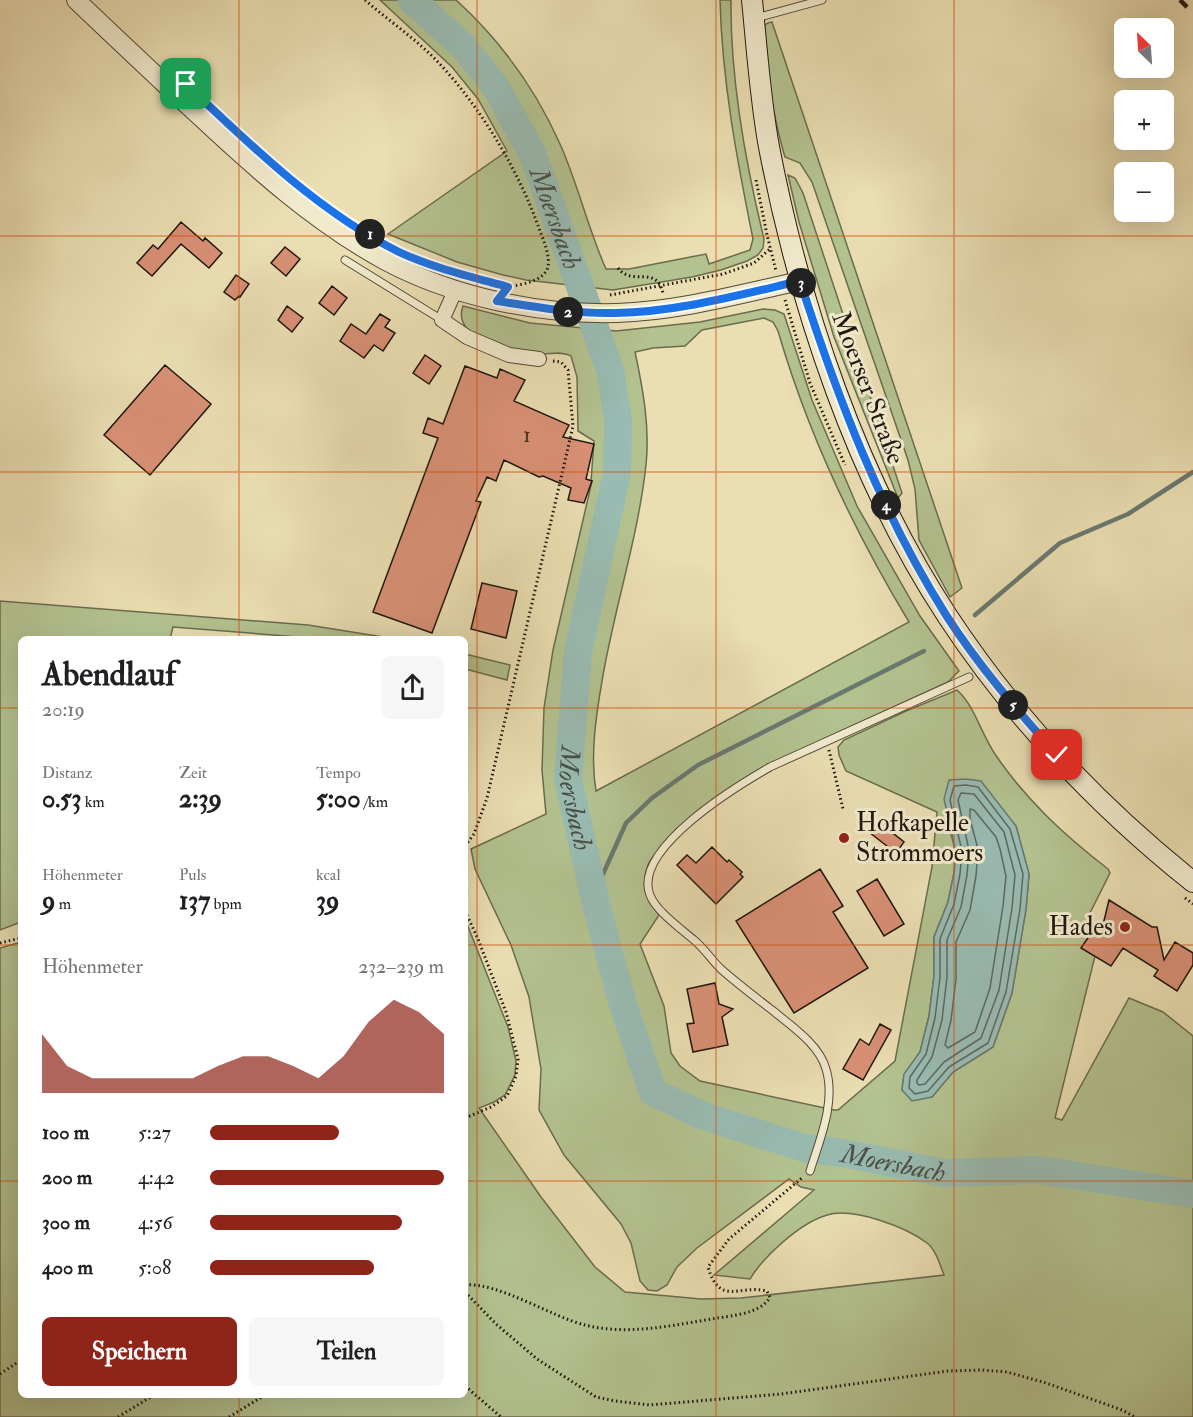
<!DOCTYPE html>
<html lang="de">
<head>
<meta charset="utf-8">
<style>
  body { margin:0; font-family:"IM FELL Double Pica",serif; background:#f6f6f6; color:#202124; height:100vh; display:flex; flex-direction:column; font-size:22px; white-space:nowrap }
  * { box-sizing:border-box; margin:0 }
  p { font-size:20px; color:#757577 }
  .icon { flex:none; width:33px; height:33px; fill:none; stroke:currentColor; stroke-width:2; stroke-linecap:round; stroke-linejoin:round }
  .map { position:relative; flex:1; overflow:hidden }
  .panel { position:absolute; left:18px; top:636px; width:450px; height:762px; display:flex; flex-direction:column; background:#fff; border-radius:9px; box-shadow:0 6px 24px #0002 }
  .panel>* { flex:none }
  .needle { width:39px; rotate:335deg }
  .fabs { position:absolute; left:1114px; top:18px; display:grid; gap:12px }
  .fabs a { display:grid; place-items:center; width:60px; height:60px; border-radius:9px; background:#fff; box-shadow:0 6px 24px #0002; font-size:30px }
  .pin { position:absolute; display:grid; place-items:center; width:51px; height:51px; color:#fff; margin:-26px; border-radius:12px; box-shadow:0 3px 9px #0006 }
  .km { position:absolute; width:30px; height:30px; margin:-15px; border-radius:50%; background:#222; color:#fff; font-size:16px; line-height:30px; text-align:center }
  .round { display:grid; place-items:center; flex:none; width:63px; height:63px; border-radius:9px; background:#f6f6f6 }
  .overview { display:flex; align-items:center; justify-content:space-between; height:102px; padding:0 24px }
  h1 { font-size:33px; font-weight:700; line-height:45px }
  .stats { display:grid; grid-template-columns:repeat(3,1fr); gap:9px; height:102px; padding:6px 24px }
  .stats div { display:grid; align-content:center }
  .stats b { font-size:26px; font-weight:700 }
  .stats small { font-size:16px; font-weight:400 }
  .stats p { font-size:16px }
  .chart { height:168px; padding:12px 24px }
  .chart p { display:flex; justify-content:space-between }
  .chart svg { width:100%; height:108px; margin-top:6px; fill:#8f2418; opacity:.7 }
  .button { display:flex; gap:12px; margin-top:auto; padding:12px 24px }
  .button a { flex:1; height:69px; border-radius:9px; background:#8f2418; color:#fff; font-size:24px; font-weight:700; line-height:69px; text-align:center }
  .button a+a { background:#f6f6f6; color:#202124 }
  ul { padding:0 24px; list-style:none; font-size:20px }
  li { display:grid; grid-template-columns:96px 72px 1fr; align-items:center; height:45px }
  li i { height:15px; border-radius:8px; background:#8f2418 }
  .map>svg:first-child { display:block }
  .green { fill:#b3c28f; stroke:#696c4e; stroke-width:1.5; fill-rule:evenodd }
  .water { fill:#99bbb2; stroke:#687970; stroke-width:1.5 }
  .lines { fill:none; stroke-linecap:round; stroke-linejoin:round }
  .shore { stroke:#5c6860; stroke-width:1.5 }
  .stream { stroke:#687970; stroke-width:4.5 }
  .river { stroke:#99bbb2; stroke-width:28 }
  .building { fill:#d89075; stroke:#1f160e; stroke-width:1.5 }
  .service-casing { stroke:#524837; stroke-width:9 }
  .minor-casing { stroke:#524837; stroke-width:16 }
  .tertiary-casing { stroke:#524837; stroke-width:20 }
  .secondary-casing { stroke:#1f160e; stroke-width:22 }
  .path { stroke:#1f160e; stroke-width:3; stroke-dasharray:1.5 3; stroke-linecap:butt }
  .service { stroke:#f1eacd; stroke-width:7 }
  .minor { stroke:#f1eacd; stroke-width:14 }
  .tertiary { stroke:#f1eacd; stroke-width:18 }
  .secondary { stroke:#f1eacd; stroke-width:20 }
  .rail { stroke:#1f160e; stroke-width:4.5; stroke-dasharray:10 10; stroke-linecap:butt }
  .route-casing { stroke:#fff; stroke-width:12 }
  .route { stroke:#1a73e8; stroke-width:8 }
  .grid { fill:none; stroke:#d4520c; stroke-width:1.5; stroke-opacity:0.55 }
  .poi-dot { fill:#8f2418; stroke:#f1eacd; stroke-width:2 }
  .labels { text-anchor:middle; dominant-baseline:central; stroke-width:6; stroke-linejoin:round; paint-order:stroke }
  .number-label { font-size:22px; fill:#4d3428 }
  .street-label { font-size:26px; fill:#1f160e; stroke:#f1eacd }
  .poi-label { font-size:26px; fill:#1f160e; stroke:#f1eacd; text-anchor:start }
  .water-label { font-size:27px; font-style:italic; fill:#4a5047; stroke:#f1eacd }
</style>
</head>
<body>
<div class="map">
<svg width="1193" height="1417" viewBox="0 0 1193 1417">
  <rect width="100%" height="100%" fill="#eadeb2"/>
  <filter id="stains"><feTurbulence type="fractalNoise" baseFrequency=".00333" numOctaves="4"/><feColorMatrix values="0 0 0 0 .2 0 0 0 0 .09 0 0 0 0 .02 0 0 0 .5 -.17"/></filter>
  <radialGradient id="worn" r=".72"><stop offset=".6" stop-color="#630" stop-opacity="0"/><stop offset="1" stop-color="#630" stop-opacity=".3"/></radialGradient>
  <!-- green -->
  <path class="green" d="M380,0H456C500,40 536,90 560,144C578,184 588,229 606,269H629L706,254L709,264L750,250L753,239C737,160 722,81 720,0H731C730,76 746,165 764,239L763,248L758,255L747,261L721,270L692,277L613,290L526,280L503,275L457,262L388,234L507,151L478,99L452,67Z
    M772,22L962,588L950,597L919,540L915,489L908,460L812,182L800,163L785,157C779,138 757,40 764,27C766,23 768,23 772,22Z
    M788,175L795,178L803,193L902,493L898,498L834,337L799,222Z
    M463,306L530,323L616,331L700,322L763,309L775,310L784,314L812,400L857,506L920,616L959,671L948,682C908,700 868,719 828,737C768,765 709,792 665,844C659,850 651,857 648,865C640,885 647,899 659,915L640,944L664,1006L671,1053L680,1066L700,1081L834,1110H838L895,1061L932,867L937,812L846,771L839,755L838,747L844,740L906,711L957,690C975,706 981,734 995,754C1026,800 1064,835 1108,869L1110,873L1090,913V925L1094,929L1082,947L1095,956L1055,1118L1062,1120L1129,998L1163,1012L1193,1036V1417H0V948L21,942V1395H465V919L508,1027L516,1061L515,1075L505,1095L494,1102L479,1108L541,1197L595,1267L625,1292L701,1299L741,1298L944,1275C940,1265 936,1250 927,1243C906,1227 853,1207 827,1215C800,1223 764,1256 750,1279L714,1275L814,1190L801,1187L789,1179L697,1248L677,1267L667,1285L657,1291L648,1290L640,1281L631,1243L621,1224L564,1155L539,1110L541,1069L529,997L511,945L475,869L471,849L546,814L542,770L544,708L553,650L592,481H591L594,441L578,431L577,377L571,356C562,351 552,354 543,354C520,353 450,341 463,306ZM764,318L773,322L778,331C808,434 854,531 909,622L596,791C590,755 596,716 602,681C614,609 638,538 646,465C650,427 643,389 635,352L653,348L685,346L702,330ZM1001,809L1016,826L1029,874L1026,909L1012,993L993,1047L953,1072L932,1097L902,1090L904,1075L920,1052L929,1016L934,976V937L948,902L954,873L956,852L948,824Z
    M0,601L308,625L396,639H324L173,627L170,639H21V922L0,930Z
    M465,654L510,665L507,680L465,669Z"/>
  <!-- water -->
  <path class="water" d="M966,779L981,781L1016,826L1029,874L1026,909L1012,993L993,1047L953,1072L932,1097L912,1101L902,1090L904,1074L920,1052L929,1016L934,976V937L948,902L954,873L956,852L944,799L949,780Z"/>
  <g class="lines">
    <!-- shore -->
    <path class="shore" d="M966,785L978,787L1010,829L1023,874L1020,909L1006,992L988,1043L949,1067L928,1091L915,1094L909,1088L910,1077L926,1054L935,1018L940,977V939L954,904L960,874L962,851L950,800L954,786Z
      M961,793L974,794L1004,832L1015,875L1012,908L999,990L981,1038L944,1062L925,1084L919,1085L917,1083V1080L932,1057L942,1020L947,977V940L961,907L967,875L969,850L958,800Z
      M970,809L974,810L996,837L1000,849L1006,876L1003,906L990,988L975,1032L948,1048L945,1045L951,1020L956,979V942L970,910L976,876L978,849L970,819Z"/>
    <!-- stream -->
    <path class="stream" d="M975,615L1060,543L1128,514L1193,472
      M594,894L626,823L652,798L698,765L924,651"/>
    <!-- river -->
    <path class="river" id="s1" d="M412,0L465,48L497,89L533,155L610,370L618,419L617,473L578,652L568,780L597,908L623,1005L653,1092L701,1115L804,1148L842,1153L945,1173L1039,1170L1193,1194"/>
  </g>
  <!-- building -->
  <path class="building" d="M181,222L203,241L205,238L222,253L209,268L181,244L152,276L137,263L153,245L158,249Z
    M285,247L300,259L286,276L271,263Z
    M236,275L249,284L240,297L239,296L235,300L224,292Z
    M332,286L347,298L334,315L319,303Z
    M287,306L303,318L292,332L278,320Z
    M380,314L390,320L385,327L395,333L383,351L374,345L364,358L340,341L351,324L366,334Z
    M425,355L441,366L429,384L413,373Z
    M165,365L211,404L150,475L104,435Z
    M465,366L497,378L500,369L525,380L514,401L569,425L563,437L594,444L586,479L592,481L584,503L568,500L571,488L543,476L539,477L504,460L496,481L487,477L476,501L481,502L432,633L373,612L438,438L423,433L428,418L443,424Z
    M482,583L517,591L506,638L471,629Z
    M879,822L904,842L896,853L870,833Z
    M712,847L727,862L729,860L742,872L740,874L743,877L716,904L677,865L687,855L696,863Z
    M820,869L843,906L833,912L868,968L794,1013L736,921Z
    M877,879L904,924L884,936L857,891Z
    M1109,900L1152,927H1157L1164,960L1175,942L1193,953V965L1177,991L1154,976L1158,970L1123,948L1111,966L1081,948L1094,929L1101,933Z
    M715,983L719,1004L733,1009L722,1017L728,1045L693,1052L687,1024L694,1023L687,989Z
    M880,1024L891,1030L863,1080L843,1069L860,1039L869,1045Z"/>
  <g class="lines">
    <defs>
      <path id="service" d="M756,18L822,0
        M345,260L442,320
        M810,1171C820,1139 836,1102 826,1069C819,1044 791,1026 772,1010C755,997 738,984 722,970C712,961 705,949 694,940C681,929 656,911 650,895C632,849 737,786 770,767L969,677"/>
      <path id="minor" d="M455,291L442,320L467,337L509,355L539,359"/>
      <path id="tertiary" d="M76,0C115,37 155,75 195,112C254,167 313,221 384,260C453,297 539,315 617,313C679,311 740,294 800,281"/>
      <path id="secondary" d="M752,0C757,49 760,98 769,147C800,308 857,479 948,617C1014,717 1099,807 1193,882"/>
    </defs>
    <!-- service casing -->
    <use href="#service" class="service-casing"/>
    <!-- minor casing -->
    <use href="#minor" class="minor-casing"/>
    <!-- tertiary casing -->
    <use href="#tertiary" class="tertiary-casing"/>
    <!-- secondary casing -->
    <use href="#secondary" class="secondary-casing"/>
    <!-- path -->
    <path class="path" d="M365,0C389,21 416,39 438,62C482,109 519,171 540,231C544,241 550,256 548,267C544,280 525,284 513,286
      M756,180L767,235L776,271
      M618,268C632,287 656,264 663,293
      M610,295L723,274L754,263L770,249
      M785,300L810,383L845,465
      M829,750L843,809
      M465,846L474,834L487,798L573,426L568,370L561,362L552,361
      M1185,898L1193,904
      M465,911L478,939L506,1012L518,1059L516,1076L507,1096L491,1107L465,1118
      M0,943L21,938
      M465,1285C498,1282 552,1317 585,1325C629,1336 674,1325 717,1318C732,1316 762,1313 770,1297L767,1291C739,1284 720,1307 708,1267L729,1239L803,1177
      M465,1292L496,1324L537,1359L596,1397L615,1401L650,1405L781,1394L948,1371L982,1370L1007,1372L1046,1383L1122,1410L1135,1417
      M0,1374L21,1360
      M465,1386L501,1417
      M118,1417L154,1395
      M229,1417L265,1395"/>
    <!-- service -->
    <use href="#service" class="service"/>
    <!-- minor -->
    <use href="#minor" class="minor"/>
    <!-- tertiary -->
    <use href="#tertiary" class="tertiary"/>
    <!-- secondary -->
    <use href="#secondary" class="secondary"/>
    <!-- rail -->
    <path class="rail" d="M1180,0L1193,13"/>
  </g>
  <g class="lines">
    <defs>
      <path id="route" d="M186,84C249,144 320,213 399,252C433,268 472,277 508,287L497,301C536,307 575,314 615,313C677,312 739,295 800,281C838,399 880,510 946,615C978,665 1017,710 1057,755"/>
    </defs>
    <!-- route casing -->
    <use href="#route" class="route-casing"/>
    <!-- route -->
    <use href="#route" class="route"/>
  </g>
  <!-- grid -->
  <path class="grid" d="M239,0V639M477,0V1417M716,0V1417M954,0V1417M0,236H1193M0,472H1193M0,708H21M465,708H1193M0,945H21M465,945H1193M0,1181H21M465,1181H1193M239,1395V1417"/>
  <!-- markers -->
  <g class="poi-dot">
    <circle cx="844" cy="838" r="6"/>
    <circle cx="1125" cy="927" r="6"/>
  </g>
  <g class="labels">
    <!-- number labels -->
    <g class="number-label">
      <text x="527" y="435">1</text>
    </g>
    <!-- street labels -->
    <g class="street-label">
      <text transform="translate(868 388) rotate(69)">Moerser Straße</text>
    </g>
    <!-- poi labels -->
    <g class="poi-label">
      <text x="856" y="823">Hofkapelle<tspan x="856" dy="30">Strommoers</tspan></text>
      <text x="1113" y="927" text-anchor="end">Hades</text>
    </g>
    <!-- water labels -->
    <g class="water-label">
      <text stroke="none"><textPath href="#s1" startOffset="266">Moersbach</textPath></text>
      <text stroke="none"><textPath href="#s1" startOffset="861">Moersbach</textPath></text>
      <text stroke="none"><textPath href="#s1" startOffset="1418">Moersbach</textPath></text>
    </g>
  </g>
  <rect width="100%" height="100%" filter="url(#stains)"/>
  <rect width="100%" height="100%" fill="url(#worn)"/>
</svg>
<div class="fabs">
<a><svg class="needle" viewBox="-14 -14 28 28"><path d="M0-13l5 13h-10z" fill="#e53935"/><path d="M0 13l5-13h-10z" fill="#757577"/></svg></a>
<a>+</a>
<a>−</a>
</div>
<div class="pin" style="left:186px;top:84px;background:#1e9e55"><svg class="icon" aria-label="arrive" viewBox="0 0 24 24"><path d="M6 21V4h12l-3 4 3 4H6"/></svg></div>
<div class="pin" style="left:1057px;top:755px;background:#d93025"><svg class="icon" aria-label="check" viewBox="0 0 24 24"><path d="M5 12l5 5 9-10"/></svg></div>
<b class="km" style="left:370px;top:234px">1</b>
<b class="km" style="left:568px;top:312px">2</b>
<b class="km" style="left:801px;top:283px">3</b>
<b class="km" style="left:886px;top:505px">4</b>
<b class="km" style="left:1013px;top:705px">5</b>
<section class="panel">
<div class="overview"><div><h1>Abendlauf</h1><p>20:19</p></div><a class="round"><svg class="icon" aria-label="share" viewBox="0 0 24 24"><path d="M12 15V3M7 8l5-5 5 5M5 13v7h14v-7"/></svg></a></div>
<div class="stats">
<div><p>Distanz</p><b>0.53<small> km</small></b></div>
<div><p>Zeit</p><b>2:39</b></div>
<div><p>Tempo</p><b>5:00<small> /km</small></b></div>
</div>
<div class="stats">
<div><p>Höhenmeter</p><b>9<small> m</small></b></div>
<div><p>Puls</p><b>137<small> bpm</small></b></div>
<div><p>kcal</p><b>39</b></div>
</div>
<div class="chart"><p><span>Höhenmeter</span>232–239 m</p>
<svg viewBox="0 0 160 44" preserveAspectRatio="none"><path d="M0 44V20L10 33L20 38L30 38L40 38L50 38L60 38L70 33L80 29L90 29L100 33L110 38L120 29L130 15L140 6L150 11L160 20V44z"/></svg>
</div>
<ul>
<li><b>100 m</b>5:27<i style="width:55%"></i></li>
<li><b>200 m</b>4:42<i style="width:100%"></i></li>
<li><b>300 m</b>4:56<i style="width:82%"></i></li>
<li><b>400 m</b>5:08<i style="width:70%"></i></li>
</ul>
<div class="button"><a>Speichern</a><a>Teilen</a></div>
</section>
</div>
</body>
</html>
